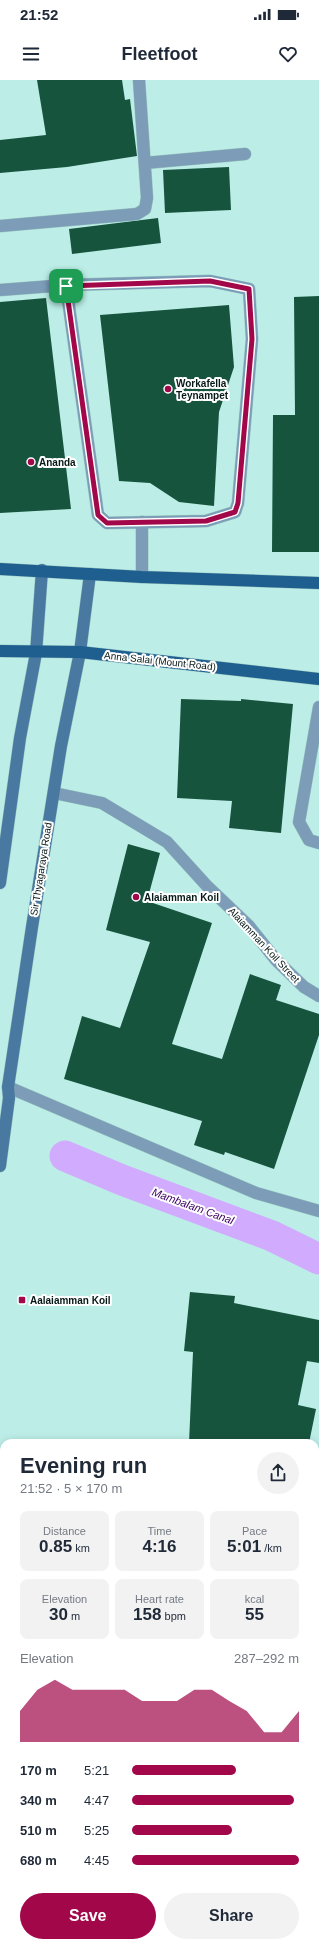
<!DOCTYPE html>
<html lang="en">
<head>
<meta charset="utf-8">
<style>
  body { margin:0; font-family:Helvetica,sans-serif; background:#f2f2f3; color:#1f2937; height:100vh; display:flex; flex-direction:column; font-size:15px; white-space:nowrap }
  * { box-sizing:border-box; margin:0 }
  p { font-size:13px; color:#747a83 }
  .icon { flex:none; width:22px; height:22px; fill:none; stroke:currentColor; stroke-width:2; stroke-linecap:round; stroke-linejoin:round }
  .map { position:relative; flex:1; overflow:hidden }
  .side { position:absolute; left:0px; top:1359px; width:319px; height:508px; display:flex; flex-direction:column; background:#fff; border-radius:12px 12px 0 0; box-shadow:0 2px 10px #0003 }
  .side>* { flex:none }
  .pin { position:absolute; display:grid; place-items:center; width:34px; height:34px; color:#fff; margin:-17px; border-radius:8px; box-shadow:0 2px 6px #0006 }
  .round { display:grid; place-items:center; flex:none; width:42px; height:42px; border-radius:21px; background:#f2f2f3 }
  .overview { display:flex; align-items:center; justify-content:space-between; height:68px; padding:0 20px }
  h1 { font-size:22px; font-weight:700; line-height:30px }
  .metrics { display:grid; grid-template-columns:repeat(3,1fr); gap:6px; height:68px; padding:4px 20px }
  .metrics div { display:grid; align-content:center; border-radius:8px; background:#f2f2f3; text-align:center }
  .metrics b { font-size:17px; font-weight:700 }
  .metrics small { font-size:11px; font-weight:400 }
  .metrics p { font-size:11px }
  .chart { height:112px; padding:8px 20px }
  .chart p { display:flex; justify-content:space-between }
  .chart svg { width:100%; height:72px; margin-top:4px; fill:#a10749; opacity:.7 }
  .button { display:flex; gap:8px; margin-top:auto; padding:8px 20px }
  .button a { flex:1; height:46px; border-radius:24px; background:#a10749; color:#fff; font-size:16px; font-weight:700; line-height:46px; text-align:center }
  .button a+a { background:#f2f2f3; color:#1f2937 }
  ul { padding:0 20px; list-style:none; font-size:13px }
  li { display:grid; grid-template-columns:64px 48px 1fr; align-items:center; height:30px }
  li i { height:10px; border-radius:5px; background:#a10749 }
  .status { display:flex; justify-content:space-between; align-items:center; height:28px; padding:0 20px; background:#fff; direction:ltr }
  .status svg { height:11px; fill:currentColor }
  header { display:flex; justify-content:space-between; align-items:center; height:52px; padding:0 20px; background:#fff; font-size:18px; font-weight:700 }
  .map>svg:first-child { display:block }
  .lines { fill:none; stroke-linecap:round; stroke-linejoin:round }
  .canal { stroke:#d1abfd; stroke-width:31 }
  .building { fill:#17543e }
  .lane-casing { stroke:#9bc8c2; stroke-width:13 }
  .street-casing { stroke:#9bc8c2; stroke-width:13 }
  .secondary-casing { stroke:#9bc8c2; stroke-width:13 }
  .primary-casing { stroke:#9bc8c2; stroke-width:13 }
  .lane { stroke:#7c9cb8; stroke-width:12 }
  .street { stroke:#7c9cb8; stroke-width:12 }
  .secondary { stroke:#4979a1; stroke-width:12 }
  .primary { stroke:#1e5f90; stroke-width:12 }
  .route-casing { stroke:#fff; stroke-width:8 }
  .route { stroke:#a10749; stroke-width:5 }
  .poi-dot { fill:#a10749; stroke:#fff; stroke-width:1.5 }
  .labels { text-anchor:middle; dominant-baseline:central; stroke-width:4; stroke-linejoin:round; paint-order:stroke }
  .poi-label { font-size:10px; font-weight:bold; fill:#061917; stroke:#fff; text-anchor:start }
  .street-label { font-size:10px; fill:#061917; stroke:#fff }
  .water-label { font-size:11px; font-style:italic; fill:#3d0063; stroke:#fff }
</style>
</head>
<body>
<div class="status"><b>21:52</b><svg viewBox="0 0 49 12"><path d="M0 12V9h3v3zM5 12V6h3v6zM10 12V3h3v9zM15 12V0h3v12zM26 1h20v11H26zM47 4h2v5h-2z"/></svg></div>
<header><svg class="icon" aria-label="menu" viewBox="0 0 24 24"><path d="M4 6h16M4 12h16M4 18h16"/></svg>Fleetfoot<svg class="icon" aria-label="heart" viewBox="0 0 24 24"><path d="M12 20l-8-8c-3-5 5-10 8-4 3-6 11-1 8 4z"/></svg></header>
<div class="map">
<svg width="319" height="1867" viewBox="0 0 319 1867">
  <rect width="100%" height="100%" fill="#bceee7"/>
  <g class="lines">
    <!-- canal -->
    <path class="canal" d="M65,1076L122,1100L272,1156L319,1179"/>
  </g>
  <!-- building -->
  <path class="building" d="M37,0H122L125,20L130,19L137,76L67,87L0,93V60L46,55Z
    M229,87L231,130L165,133L163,90Z
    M158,138L161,163L72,174L69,149Z
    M319,216V472H272L273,335H295L294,217Z
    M46,218L71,429L0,433V222Z
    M229,225L234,287L219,332L214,426L179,422L150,403L119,401L100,235Z
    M181,619L241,621V619L293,624L281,753L229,748L232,721L177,718Z
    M128,764L160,773L147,821L212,843L172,964L222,979L250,894L281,905L276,920L319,934V955L274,1089L225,1072L224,1075L194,1065L202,1041L64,999L82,936L120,948L150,862L106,850Z
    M190,1212L235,1216L234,1223L319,1240V1283L307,1281L298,1325L316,1329L309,1363H189L193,1272L184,1271Z"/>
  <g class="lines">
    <defs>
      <path id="lane" d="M0,210L66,205L210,201L249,209L252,259L238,423L235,432L206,441L107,443L98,435L66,205
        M142,442V497
        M319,627L299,742L309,760L319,763"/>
      <path id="street" d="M145,83L245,74
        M0,146L137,134L145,129L147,118L139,0
        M54,713L102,723L167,762L207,806L249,846L276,880L304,907L319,916
        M8,1007L256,1113L319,1131
        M0,1401L4,1402
        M315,1518L319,1520
        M0,1730L4,1731
        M0,1835L4,1836
        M121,1863L134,1867
        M297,1867L298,1863"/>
      <path id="secondary" d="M0,803L20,658L36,573L42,490
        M0,1086L9,1018L8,1007L32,847L61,666L80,572L90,494"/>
      <path id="primary" d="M0,489L142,497L319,503
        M0,571L80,572L319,599"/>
    </defs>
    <!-- lane casing -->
    <use href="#lane" class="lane-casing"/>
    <!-- street casing -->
    <use href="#street" class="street-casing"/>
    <!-- secondary casing -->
    <use href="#secondary" class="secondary-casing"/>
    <!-- primary casing -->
    <use href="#primary" class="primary-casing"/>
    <!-- lane -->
    <use href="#lane" class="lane"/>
    <!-- street -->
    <use href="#street" class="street"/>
    <!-- secondary -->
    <use href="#secondary" class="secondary"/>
    <!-- primary -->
    <use href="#primary" class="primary"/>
  </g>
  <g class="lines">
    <defs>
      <path id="route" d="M210,201L249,209L252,259L238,423L235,432L206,441L107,443L98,435L66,206Z"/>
    </defs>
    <!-- route casing -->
    <use href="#route" class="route-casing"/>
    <!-- route -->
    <use href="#route" class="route"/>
  </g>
  <!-- markers -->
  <g class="poi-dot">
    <circle cx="168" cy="309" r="4"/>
    <circle cx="31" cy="382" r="4"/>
    <circle cx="136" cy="817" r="4"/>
    <rect x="18" y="1216" width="8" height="8" rx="2"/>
  </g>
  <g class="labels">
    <!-- poi labels -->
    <g class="poi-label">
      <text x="176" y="303">Workafella<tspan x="176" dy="12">Teynampet</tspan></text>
      <text x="39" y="382">Ananda</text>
      <text x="144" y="817">Alaiamman Koil</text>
      <text x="30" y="1220">Aalaiamman Koil</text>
    </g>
    <!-- street labels -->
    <g class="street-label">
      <text transform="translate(160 581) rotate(6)">Anna Salai (Mount Road)</text>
      <text transform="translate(41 789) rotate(-81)">Sir Thyagaraya Road</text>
      <text transform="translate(264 865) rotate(47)">Alaiamman Koil Street</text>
    </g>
    <!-- water labels -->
    <g class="water-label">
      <text transform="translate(193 1126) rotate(20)">Mambalam Canal</text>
    </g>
  </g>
</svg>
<div class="pin" style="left:66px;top:206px;background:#1e9e55"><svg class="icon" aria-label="arrive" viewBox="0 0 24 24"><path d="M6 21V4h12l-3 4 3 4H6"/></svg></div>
<section class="side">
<div class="overview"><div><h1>Evening run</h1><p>21:52 · 5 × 170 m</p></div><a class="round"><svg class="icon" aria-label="share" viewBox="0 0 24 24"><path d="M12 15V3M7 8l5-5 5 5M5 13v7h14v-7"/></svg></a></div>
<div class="metrics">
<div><p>Distance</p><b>0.85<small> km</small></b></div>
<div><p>Time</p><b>4:16</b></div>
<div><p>Pace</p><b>5:01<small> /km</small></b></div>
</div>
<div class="metrics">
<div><p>Elevation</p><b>30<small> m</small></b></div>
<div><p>Heart rate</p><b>158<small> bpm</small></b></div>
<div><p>kcal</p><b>55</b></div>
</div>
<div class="chart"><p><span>Elevation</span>287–292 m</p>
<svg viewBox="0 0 160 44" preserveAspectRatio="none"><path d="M0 44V25L10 12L20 6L30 12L40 12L50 12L60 12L70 19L80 19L90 19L100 12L110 12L120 19L130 25L140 38L150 38L160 25V44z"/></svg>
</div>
<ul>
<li><b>170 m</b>5:21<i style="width:62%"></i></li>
<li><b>340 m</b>4:47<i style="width:97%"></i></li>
<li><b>510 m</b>5:25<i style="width:60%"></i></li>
<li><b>680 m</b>4:45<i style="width:100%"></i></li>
</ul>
<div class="button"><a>Save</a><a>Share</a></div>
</section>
</div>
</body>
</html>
